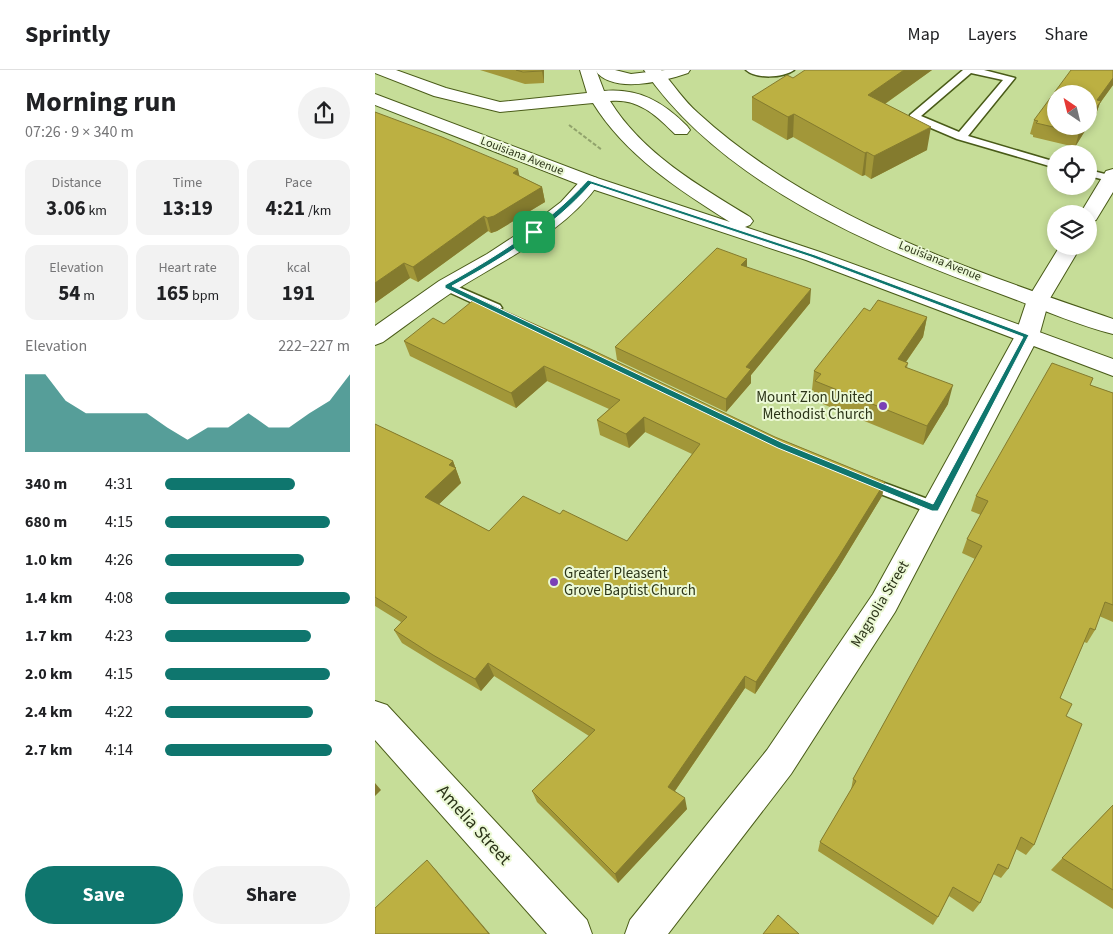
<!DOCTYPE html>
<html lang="en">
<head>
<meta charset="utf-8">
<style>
  body { margin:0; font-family:"Source Sans 3",sans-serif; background:#f2f2f2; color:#202124; height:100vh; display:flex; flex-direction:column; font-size:19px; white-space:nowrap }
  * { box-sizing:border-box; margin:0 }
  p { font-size:16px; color:#757577 }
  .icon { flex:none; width:28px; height:28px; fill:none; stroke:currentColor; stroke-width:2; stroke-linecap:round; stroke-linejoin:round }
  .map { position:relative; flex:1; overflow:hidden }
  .side { display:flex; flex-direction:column; background:#fff; width:375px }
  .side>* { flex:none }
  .needle { width:32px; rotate:325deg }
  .buttons { position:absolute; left:672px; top:15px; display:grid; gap:10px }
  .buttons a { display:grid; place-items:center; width:50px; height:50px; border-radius:50%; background:#fff; box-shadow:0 2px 8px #0003; font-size:25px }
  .pin { position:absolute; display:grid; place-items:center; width:42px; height:42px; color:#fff; margin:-21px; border-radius:10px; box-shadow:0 2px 8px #0006 }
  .round { display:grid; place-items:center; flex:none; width:52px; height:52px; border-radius:26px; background:#f2f2f2 }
  .head { display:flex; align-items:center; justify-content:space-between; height:85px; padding:0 25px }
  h1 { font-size:28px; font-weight:700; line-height:38px }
  .metrics { display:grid; grid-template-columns:repeat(3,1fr); gap:8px; height:85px; padding:5px 25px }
  .metrics div { display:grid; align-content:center; border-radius:12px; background:#f2f2f2; text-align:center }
  .metrics b { font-size:21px; font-weight:700 }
  .metrics small { font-size:14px; font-weight:400 }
  .metrics p { font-size:14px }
  .chart { height:140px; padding:10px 25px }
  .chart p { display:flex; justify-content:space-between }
  .chart svg { width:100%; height:90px; margin-top:5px; fill:#0f766e; opacity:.7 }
  .primary-button { display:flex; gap:10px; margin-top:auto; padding:10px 25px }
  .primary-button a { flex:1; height:58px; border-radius:30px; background:#0f766e; color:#fff; font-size:20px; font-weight:700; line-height:58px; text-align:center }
  .primary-button a+a { background:#f2f2f2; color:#202124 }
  ul { padding:0 25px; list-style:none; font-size:16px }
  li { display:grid; grid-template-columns:80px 60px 1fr; align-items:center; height:38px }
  li i { height:12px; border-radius:6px; background:#0f766e }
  header { display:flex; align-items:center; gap:30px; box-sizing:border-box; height:70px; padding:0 25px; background:#fff; border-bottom:1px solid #e0e0e0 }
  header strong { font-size:24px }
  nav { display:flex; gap:28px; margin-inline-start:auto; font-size:18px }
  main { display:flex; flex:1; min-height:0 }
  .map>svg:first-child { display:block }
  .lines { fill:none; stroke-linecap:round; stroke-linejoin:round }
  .lane-casing { stroke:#495b18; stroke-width:3 }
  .street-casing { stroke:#495b18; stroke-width:2 }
  .secondary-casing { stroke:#495b18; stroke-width:2 }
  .path { stroke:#91a36c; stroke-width:2; stroke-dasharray:4 2; stroke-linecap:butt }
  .lane { fill:#fff; fill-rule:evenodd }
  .street { fill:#fff; fill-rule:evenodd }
  .secondary { fill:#fff; fill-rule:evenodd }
  .wall { fill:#a29739 }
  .shaded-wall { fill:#847b2e }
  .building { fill:#bcb042; stroke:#847b2e }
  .route { fill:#0f766e; stroke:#fff; fill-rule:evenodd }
  .poi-dot { fill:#7a40b6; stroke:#ecf9d6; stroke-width:2 }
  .labels { text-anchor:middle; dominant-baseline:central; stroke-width:4; stroke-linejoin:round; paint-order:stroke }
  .far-street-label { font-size:12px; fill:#2c3519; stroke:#ecf9d6 }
  .poi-label { font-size:15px; fill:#2c3519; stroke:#ecf9d6; text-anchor:end }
  .street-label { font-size:15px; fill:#2c3519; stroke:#ecf9d6 }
  .near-street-label { font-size:18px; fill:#2c3519; stroke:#ecf9d6 }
</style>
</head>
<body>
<header>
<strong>Sprintly</strong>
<nav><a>Map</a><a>Layers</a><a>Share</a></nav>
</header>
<main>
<section class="side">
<div class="head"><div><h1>Morning run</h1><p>07:26 · 9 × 340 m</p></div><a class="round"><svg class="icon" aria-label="share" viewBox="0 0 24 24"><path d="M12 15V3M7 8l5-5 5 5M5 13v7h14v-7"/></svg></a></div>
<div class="metrics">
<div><p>Distance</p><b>3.06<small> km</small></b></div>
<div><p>Time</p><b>13:19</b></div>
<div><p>Pace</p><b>4:21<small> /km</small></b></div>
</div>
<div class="metrics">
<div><p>Elevation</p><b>54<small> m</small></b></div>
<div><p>Heart rate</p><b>165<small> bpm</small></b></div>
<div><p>kcal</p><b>191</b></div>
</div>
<div class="chart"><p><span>Elevation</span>222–227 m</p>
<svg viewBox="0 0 160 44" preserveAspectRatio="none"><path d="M0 44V6L10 6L20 19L30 25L40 25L50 25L60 25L70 32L80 38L90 32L100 32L110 25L120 32L130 32L140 25L150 19L160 6V44z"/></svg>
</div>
<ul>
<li><b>340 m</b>4:31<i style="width:70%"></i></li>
<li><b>680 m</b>4:15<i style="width:89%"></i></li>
<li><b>1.0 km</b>4:26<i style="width:75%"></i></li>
<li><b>1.4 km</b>4:08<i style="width:100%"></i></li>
<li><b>1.7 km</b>4:23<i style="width:79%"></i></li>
<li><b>2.0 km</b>4:15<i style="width:89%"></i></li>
<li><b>2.4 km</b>4:22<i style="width:80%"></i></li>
<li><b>2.7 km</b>4:14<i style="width:90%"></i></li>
</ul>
<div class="primary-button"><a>Save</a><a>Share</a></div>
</section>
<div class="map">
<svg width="738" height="864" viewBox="0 0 738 864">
  <rect width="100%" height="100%" fill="#c6dd98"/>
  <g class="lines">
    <defs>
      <path id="lane" d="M371,0H419C408,8 381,9 371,0Z
        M588,0H609L640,8L593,66L681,92V98L582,69L535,49V45ZM596,3L628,10L584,62L546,46Z
        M714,100L738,106V112L714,106Z
        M72,212L125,235L127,238L120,242L115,241L67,219L66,216Z
        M488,405L566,434L568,439L566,444L560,445L482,415L480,411L482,407Z"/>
      <path id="street" d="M220,0H240L256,4L290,0H315L313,3C290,11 237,25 220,0Z
        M738,99V122L721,150L714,152V144H705L731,101Z
        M215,106L222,108L225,112C190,163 129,189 79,221C55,237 32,255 8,272L0,275V256L64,211L112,184L152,158L186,132L208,108Z
        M685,176H706L674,230L664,266L520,542L416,704L293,864H250L255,850L392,680L498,524L640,266L652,230Z
        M0,631L12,635L212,850L217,864H172L0,670Z"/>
      <path id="secondary" d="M0,0H21L71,18L125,32L212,23L205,0H221L229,21C264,18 288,32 312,56L315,60L312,64H300C281,45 263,28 235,31C267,83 324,116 375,147L378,151L375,155L370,157L445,182L738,289V306L431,190L208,116L0,35V24L222,108L355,152C304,120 250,85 218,33L125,42L59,26L0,3Z
        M269,0H286C298,14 309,31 323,43C438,148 593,199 738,249V264C702,255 666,239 631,226C502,179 349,116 269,0Z"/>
    </defs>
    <!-- lane casing -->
    <use href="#lane" class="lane-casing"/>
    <!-- street casing -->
    <use href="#street" class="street-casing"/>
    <!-- secondary casing -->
    <use href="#secondary" class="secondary-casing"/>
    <!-- path -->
    <path class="path" d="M194,55L227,80"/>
    <!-- lane -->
    <use href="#lane" class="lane"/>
    <!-- street -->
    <use href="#street" class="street"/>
    <!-- secondary -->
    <use href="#secondary" class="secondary"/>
  </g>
  <!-- wall -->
  <path class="wall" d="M105,0H169V13L150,14Z
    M557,0L510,34L552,80L496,109L490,105L487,106L418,67L412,70L377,50V27L418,8Z
    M738,0V15L725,33L721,44L681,56H713L700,77L658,67V65L655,64L659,50Z
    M0,42L145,106L167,117L170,132L122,161L116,163L113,161L43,212L35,208L0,233Z
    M372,189V197L435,233L376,305V313L351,342L242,290L240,277Z
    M495,241L552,247L548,267L531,292L533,293L532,298L573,334L548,375L438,330L439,321L437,320L439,301Z
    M69,254L400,367L510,412L507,426L462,500L380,624L370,618L300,721L312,739L243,813L162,732L157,721L214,666L119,606L106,621L66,597L27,573L19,560L26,552L0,536V354L78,391L86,413L64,434L114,461L185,444L252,471L317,384L270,362L254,378L225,365L222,350L234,339L172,311L141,338L35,286L29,271Z
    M718,308L715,315L738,323V552L724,546L720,560L712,573L709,572L685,628L691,646L659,775L651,785L641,779L633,799L626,808L618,804L605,833L598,842L574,826L563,847L558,855L443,781L445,772L476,720L478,709L600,489L587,483L592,469L606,445L596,441L601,426Z
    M738,735V839L676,800Z"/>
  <!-- shaded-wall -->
  <path class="shaded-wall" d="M167,0H169V13L167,1Z
    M529,0H557L490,48L493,25Z
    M738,8V15L725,33L721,44L714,55V48L722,30Z
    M419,44L418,67L412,70L413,47Z
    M708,56H713L700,77L704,63Z
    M556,57L552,80L496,109L499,86Z
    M492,82L490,105L487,106L490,83Z
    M143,99L146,114L138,103Z
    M167,117L170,132L122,161L116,163L112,148Z
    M109,146L113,161L43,212L38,197Z
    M372,189V203L366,195Z
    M29,193L35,208L0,233V213Z
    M436,219L435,233L376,305V313L351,342V329L371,297Z
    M552,247L548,267L519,309L523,289Z
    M169,296L172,311L141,338L136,323Z
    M578,315L573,334L548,375L552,356Z
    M269,347L270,362L254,378L251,364Z
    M78,391L86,413L57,441L50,427L74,395Z
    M510,412L507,426L462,500L380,624L381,612Z
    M113,593L119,606L106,621L100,609Z
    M370,606V618L295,728L293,717Z
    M0,713L6,720L0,726Z
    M310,728L312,739L243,813L240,804Z
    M52,790L61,800L115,864H114Z"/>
  <!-- building -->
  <path class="building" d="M141,0H167V1L148,2Z
    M430,0H529L493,25L556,57L499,86L492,82L490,83L419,44L413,47L377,27L412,5L418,8Z
    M696,0H738V8L722,30L726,31L714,48V24H681V56H708L704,63L661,53L663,51L659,50Z
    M0,42L67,67L143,99L138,103L167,117L119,146L112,148L109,146L38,197L29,193L0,213Z
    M342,178L372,189L366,195L436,219L371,297L376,299L351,329L240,277Z
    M101,228L213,278L400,367L510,412L464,486L381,612L370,606L293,717L310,728L240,804L157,721L220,660L113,593L100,609L58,585L19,560L32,547L0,527V354L78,391L74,395L81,398L50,427L114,461L148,426L185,444L188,440L252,471L325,374L269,347L251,364L222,350L245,330L169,296L136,323L29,271L58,248L69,254Z
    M503,230L552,247L523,289L533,293L530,297L578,315L552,356L440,311L446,304L439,301L489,238L495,241Z
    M677,293L718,308L715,315L738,323V535L730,532L720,560L715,558L685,628L697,634L691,646L707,654L659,775L646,767L633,799L623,794L605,833L578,817L563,847L445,772L481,711L478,709L607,476L592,469L613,431L601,426Z
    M738,735V820L687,788Z
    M52,790L114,864H0V838Z
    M403,845L424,864H388Z"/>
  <!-- route -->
  <path class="route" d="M213,110L440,185L654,265L563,441H557L403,378L70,218V215C122,186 172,155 213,110ZM216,114L436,187L648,267L558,434L408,373L77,216C128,188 177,158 216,114Z"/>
  <!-- markers -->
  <g class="poi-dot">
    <circle cx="508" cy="336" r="5"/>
    <circle cx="179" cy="512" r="5"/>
  </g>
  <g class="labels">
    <!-- far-street labels -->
    <g class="far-street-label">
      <text transform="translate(147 86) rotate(21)">Louisiana Avenue</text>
      <text transform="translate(565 191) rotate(22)">Louisiana Avenue</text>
    </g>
    <!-- poi labels -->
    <g class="poi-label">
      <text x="498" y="327">Mount Zion United<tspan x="498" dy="17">Methodist Church</tspan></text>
      <text x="189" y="503" text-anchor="start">Greater Pleasent<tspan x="189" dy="17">Grove Baptist Church</tspan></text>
    </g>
    <!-- street labels -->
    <g class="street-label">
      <text transform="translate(505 534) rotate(-59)">Magnolia Street</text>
    </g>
    <!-- near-street labels -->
    <g class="near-street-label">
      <text transform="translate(99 755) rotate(48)">Amelia Street</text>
    </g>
  </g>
</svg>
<div class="buttons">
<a><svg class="needle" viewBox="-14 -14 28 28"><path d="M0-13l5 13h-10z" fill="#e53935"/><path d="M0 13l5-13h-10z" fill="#757577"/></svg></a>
<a><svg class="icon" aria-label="locate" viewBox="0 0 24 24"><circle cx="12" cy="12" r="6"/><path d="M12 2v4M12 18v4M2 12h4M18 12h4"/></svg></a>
<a><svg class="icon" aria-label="layers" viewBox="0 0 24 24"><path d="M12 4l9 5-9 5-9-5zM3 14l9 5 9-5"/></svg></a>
</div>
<div class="pin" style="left:159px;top:162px;background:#1e9e55"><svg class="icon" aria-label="arrive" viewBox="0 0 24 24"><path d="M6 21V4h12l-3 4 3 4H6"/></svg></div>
</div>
</main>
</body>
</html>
